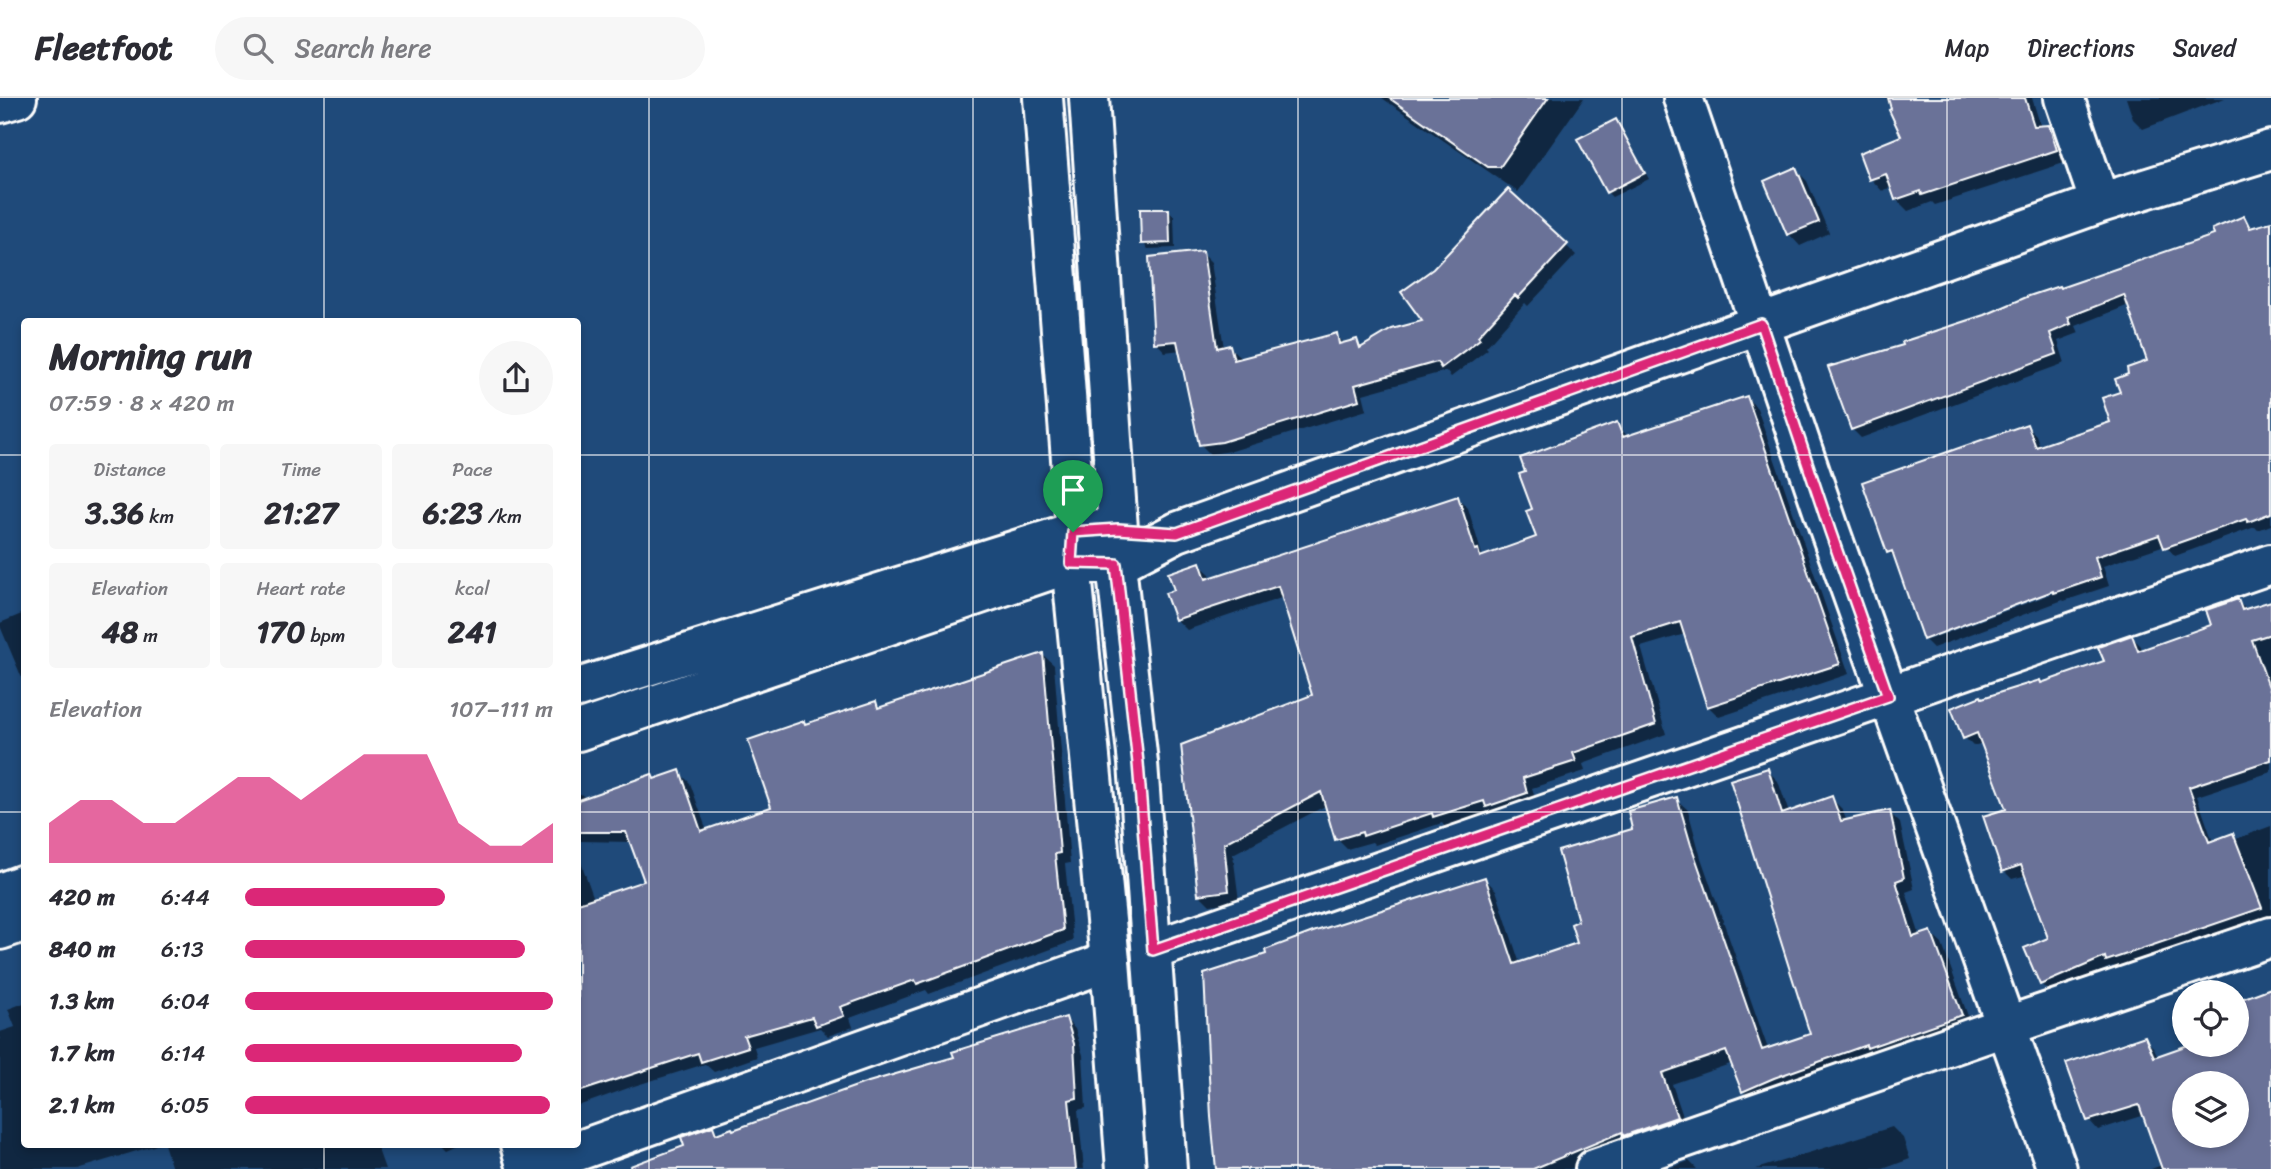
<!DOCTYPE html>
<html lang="en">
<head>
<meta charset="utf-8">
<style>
  body { margin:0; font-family:Sriracha,sans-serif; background:#f7f7f7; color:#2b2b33; height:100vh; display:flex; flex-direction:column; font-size:26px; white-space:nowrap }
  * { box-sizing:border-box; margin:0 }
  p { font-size:23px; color:#7c7c81 }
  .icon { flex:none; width:38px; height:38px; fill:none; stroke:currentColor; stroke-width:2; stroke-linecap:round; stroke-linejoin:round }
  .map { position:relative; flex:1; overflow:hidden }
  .panel { position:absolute; left:21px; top:220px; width:560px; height:830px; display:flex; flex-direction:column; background:#fff; border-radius:7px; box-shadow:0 4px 10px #0003 }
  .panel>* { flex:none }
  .controls { position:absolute; left:2172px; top:882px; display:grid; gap:14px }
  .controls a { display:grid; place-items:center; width:77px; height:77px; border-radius:50%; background:#fff; box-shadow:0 4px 10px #0003; font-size:35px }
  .pin { position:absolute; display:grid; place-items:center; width:60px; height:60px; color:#fff; margin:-72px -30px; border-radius:50% 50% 50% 0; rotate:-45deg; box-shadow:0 0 7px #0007 }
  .pin .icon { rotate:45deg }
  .round { display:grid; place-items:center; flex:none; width:74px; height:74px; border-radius:37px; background:#f7f7f7 }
  .summary { display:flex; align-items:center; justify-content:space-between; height:119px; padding:0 28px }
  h1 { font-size:38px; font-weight:700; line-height:52px }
  .metrics { display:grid; grid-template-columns:repeat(3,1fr); gap:10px; height:119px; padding:7px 28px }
  .metrics div { display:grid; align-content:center; border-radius:7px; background:#f7f7f7; text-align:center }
  .metrics b { font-size:30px; font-weight:700 }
  .metrics small { font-size:19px; font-weight:400 }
  .metrics p { font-size:19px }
  .chart { height:196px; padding:14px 28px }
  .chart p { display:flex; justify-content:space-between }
  .chart svg { width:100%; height:126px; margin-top:7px; fill:#db2777; opacity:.7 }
  ul { padding:0 28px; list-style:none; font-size:23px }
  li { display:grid; grid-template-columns:112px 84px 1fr; align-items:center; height:52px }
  li i { height:18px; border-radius:9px; background:#db2777 }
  header { display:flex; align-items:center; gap:42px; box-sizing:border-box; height:98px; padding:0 35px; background:#fff; border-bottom:2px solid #e1e1e2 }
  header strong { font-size:33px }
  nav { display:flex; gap:38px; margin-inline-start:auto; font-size:24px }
  .search { width:490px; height:63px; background:#f7f7f7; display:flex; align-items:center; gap:18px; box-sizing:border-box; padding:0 24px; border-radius:38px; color:#7c7c81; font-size:26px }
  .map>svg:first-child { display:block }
  .shadow { fill:#0007; fill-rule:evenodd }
  .building { fill:#6a7298; stroke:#fff; stroke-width:2; fill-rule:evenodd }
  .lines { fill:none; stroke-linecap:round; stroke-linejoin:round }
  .street-casing { stroke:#fff; stroke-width:44 }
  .secondary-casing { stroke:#fff; stroke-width:44 }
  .street { stroke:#1f4a7a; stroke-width:38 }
  .secondary { stroke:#1f4a7a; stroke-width:38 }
  .route-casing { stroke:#fff; stroke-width:14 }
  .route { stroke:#db2777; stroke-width:9 }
  .grid { fill:none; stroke:#fff; stroke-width:2; stroke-opacity:0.55 }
</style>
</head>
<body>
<header>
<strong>Fleetfoot</strong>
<div class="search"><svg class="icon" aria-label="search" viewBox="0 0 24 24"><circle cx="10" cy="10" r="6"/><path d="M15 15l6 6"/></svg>Search here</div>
<nav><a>Map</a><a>Directions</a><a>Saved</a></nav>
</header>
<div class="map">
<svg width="2271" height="1071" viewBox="0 0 2271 1071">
  <rect width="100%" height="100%" fill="#1f4a7a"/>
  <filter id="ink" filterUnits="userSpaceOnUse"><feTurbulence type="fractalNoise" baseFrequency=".0143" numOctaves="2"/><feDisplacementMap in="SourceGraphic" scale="14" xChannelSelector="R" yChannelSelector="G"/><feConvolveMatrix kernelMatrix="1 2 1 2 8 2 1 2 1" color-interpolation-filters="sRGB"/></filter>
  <g filter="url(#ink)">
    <!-- shadow -->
    <path class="shadow" d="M1382,0H1584L1518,94Z
      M1886,0H2032L2041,29H2048L2060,40L2067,64L1935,107L1932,104L1908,113L1896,101L1892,89L1882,93L1871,81L1904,39Z
      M2126,0H2225L2143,31L2133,21Z
      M1616,23L1621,28L1649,81L1612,99L1607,94Z
      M1796,72L1807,83L1829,135L1800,148L1789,136Z
      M1509,93L1576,157L1528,208L1525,205L1486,249L1488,251L1451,279L1446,273L1363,296L1367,312L1232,353L1210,356L1201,347L1181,252L1165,254L1156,244L1202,155L1211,164L1224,250L1230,249L1239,258L1240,262L1336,237L1345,246L1356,243L1364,250L1425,224L1434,172Z
      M1169,112L1174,118L1175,150L1148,151L1143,145Z
      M2244,120L2254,131L2271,125V427L2258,432L2255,429L2175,458L2165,447L2103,468L2109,488L2064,503L2063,502L1933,550L1924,541L1897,463L1889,454L2027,328L2036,337L2040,349L2113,325L2122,295L2149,264L2129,207L2076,228L2079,235L2058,243L2065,265L1861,340L1852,331L1905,248L2216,138ZM2061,489L2062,492L1927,542V539Z
      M1747,300L1757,310L1849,576L1719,619L1708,608L1685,536L1641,549L1666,636L1583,666L1585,673L1532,690L1537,705L1498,719L1493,714L1445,729L1442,725L1375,747L1372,744L1347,751L1337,741L1327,707L1233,756L1239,803L1210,807L1200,797L1183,648L1315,598L1284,499L1187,532L1177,522L1168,496L1177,493L1199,466L1210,476L1211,481L1458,400L1468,410L1483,460L1538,440L1534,412L1617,326L1628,339Z
      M2237,503L2247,512L2271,504V674L2197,698L2213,744L2232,737L2236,741L2271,728V816L2270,819L2130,867L2117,871L2113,868L2050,895L2041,886L2050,841L2027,777L2012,781L2004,773L2009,712L1983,645L1973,648L1965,640L1983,602L2043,587L2106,564L2132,539L2141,548L2142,553L2213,528Z
      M24,515V585L0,528V525Z
      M1043,557L1054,567L1070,765L1065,766L1073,843L929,896L926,892L850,920L853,929L828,938L820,930L754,949L757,959L714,974L705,966L634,988L578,1008V756L594,801L646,784L632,744L578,743V696H581L586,701L652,678L657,682L679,674L690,685L707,733L773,710L806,627L876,605L881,611Z
      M1767,672L1778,683L1789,715L1831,700L1842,711L1847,724L1889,714L1900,725L1914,791L1906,794L1920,838L1930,835L1942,846L1972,929L1754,1004L1743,993L1733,965L1672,986L1687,1030L1632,1045L1570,1071H1217L1485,781L1496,792L1520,866L1579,846L1581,824L1635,733L1676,701L1688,712L1701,760L1768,951L1812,937Z
      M2271,891V1071H2151L2162,1067L2145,1017L2098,1032L2089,1022L2144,940L2154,950L2158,959L2193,947H2236V903ZM2184,985H2236V1038H2184Z
      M24,905V1046H160L77,1071H0V934L15,929L8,911Z
      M1065,920L1075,931L1083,957L1086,1010L1078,1012L1084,1071H682L687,1049L713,1030L720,1036L733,1033L956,960Z
      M1892,1029L1903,1040L1910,1061L1883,1071H1756Z
      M164,1046H376L385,1071H172Z
      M443,1046H459L448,1051Z
      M1689,1063L1697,1071H1667Z"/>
    <!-- building -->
    <path class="building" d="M1389,0H1548L1500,69H1488Z
      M1888,0H2025L2034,28L2049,27L2057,52L1922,97L1921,93L1895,102L1886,76L1869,82L1859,55L1901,38L1889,12L1891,11Z
      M1616,21L1645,75L1606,95L1577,41Z
      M1796,69L1819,124L1787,137L1764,83Z
      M1508,91L1568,146L1518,200L1515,197L1478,238L1480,241L1441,270L1437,264L1355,287L1359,302L1222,344L1199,347L1177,243L1154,245L1149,159L1203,153L1217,250L1230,247L1234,262L1337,235L1339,246L1357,241L1360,250L1392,231L1422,223L1401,194L1433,171Z
      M1140,111H1169L1170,145L1141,146Z
      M2244,118L2250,130L2271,124V415L2248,424L2246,421L2164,450L2159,437L2095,459L2101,479L2054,495L2053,493L1923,542L1892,453L1887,455L1862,384L2027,326L2036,349L2110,324L2102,300L2120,294L2115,281L2128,276L2127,270L2147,263L2124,197L2068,219L2071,226L2050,235L2057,256L1851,332L1828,269L1903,247L1902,244L1985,217L2029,198L2059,188L2060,190L2214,137L2212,131Z
      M1747,298L1840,566L1707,609L1680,524L1632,539L1656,626L1573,655L1576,663L1523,680L1527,695L1486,709L1484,703L1433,719L1432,715L1363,738L1362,734L1335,742L1321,694L1224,745L1229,793L1198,797L1181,647L1312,597L1278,488L1175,522L1165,495L1174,492L1168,475L1200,464L1206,481L1458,398L1475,452L1478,451L1480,459L1536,439L1526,413L1532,411L1519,376L1525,374L1520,360L1617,324L1623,339Z
      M2238,501L2242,512L2271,503V536L2252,542L2271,595V662L2189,689L2209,744L2233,735L2262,810L2121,858L2106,863L2105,859L2040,887L2024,850L2048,840L2021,767L2002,774L1983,718L2006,711L1977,635L1963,641L1951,610L1981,598L1982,600L2040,582L2041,585L2104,563L2098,549L2132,537L2138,553L2211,527L2206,512Z
      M1043,555L1060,755L1055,756L1063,832L917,886L915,882L840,909L844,918L816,928L812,919L744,938L748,949L701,964L698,955L578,994V805L644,783L626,734H578V702L652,676L654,681L680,672L701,733L771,709L748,642L804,623L805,626L876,603L878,610Z
      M1768,670L1782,716L1832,698L1841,723L1890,712L1904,780L1896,783L1913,839L1931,833L1962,917L1867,950L1866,947L1774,980L1742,994L1726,953L1662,975L1677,1019L1623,1038L1622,1034L1533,1071H1216L1211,1019L1204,876L1266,856L1265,852L1313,834L1485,779L1514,866L1577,845L1571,826L1578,823L1558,753L1632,731L1628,713L1677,699L1691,747L1762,952L1810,936L1730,682Z
      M2271,890V1071H2162L2139,1007L2087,1023L2066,965L2145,938L2154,959L2188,947H2236V903ZM2184,985H2236V1038H2184Z
      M1066,919L1074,946L1077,1000L1069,1002L1076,1071H631L630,1068L684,1048L681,1039L713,1028L716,1036L732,1030L733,1032L865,985L954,959L952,954Z"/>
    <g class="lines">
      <defs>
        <path id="street" d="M1683,0L1830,433L2057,1071
          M2064,0L2100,105
          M0,5L17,0
          M1116,466L1177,434L2100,105L2271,52
          M1153,852L2271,466
          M520,1046L527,1071L1110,863
          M1595,1071L2007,928L2271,839"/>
        <path id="secondary" d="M1043,0L1075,413L1071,465L1110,863L1126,1071
          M1089,0L1118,431L1116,466L1138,665L1167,1071
          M578,590L1073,434L1095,432
          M578,633L1071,465L1097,466
          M0,795L24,786
          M0,832L24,824"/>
      </defs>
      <!-- street casing -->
      <use href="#street" class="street-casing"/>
      <!-- secondary casing -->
      <use href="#secondary" class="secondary-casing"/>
      <!-- street -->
      <use href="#street" class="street"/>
      <!-- secondary -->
      <use href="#secondary" class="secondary"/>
    </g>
  </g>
  <g class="lines" filter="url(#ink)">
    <defs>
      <path id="route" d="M1761,226L1830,433L1888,598L1153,852L1138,665L1116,466L1071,465L1073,434L1118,431L1177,435Z"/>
    </defs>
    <!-- route casing -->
    <use href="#route" class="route-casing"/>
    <!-- route -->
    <use href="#route" class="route"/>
  </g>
  <!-- grid -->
  <path class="grid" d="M324,0V224M649,0V1071M973,0V1071M1298,0V1071M1622,0V1071M1947,0V1071M0,357H24M578,357H2271M0,714H24M578,714H2271M324,1046V1071"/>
</svg>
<div class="controls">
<a><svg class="icon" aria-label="locate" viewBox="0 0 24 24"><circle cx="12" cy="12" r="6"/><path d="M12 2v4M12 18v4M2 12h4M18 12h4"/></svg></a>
<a><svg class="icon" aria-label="layers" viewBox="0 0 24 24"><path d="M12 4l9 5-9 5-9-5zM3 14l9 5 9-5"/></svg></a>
</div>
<div class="pin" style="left:1073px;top:434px;background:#1e9e55"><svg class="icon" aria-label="arrive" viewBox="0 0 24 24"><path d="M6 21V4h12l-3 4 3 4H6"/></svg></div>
<section class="panel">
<div class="summary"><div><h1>Morning run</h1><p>07:59 · 8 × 420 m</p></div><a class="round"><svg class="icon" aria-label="share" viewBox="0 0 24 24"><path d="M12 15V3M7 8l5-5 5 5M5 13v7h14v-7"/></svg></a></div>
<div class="metrics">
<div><p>Distance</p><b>3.36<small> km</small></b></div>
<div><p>Time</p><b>21:27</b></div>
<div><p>Pace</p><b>6:23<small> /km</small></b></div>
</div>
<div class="metrics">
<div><p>Elevation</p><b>48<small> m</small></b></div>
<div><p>Heart rate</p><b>170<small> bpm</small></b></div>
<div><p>kcal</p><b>241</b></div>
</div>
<div class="chart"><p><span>Elevation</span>107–111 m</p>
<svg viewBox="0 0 160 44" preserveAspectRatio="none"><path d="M0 44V30L10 22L20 22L30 30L40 30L50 22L60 14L70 14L80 22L90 14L100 6L110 6L120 6L130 30L140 38L150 38L160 30V44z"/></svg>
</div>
<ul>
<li><b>420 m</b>6:44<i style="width:65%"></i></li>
<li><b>840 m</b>6:13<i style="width:91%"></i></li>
<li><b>1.3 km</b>6:04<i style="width:100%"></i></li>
<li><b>1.7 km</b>6:14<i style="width:90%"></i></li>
<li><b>2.1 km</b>6:05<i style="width:99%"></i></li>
</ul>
</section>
</div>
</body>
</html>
